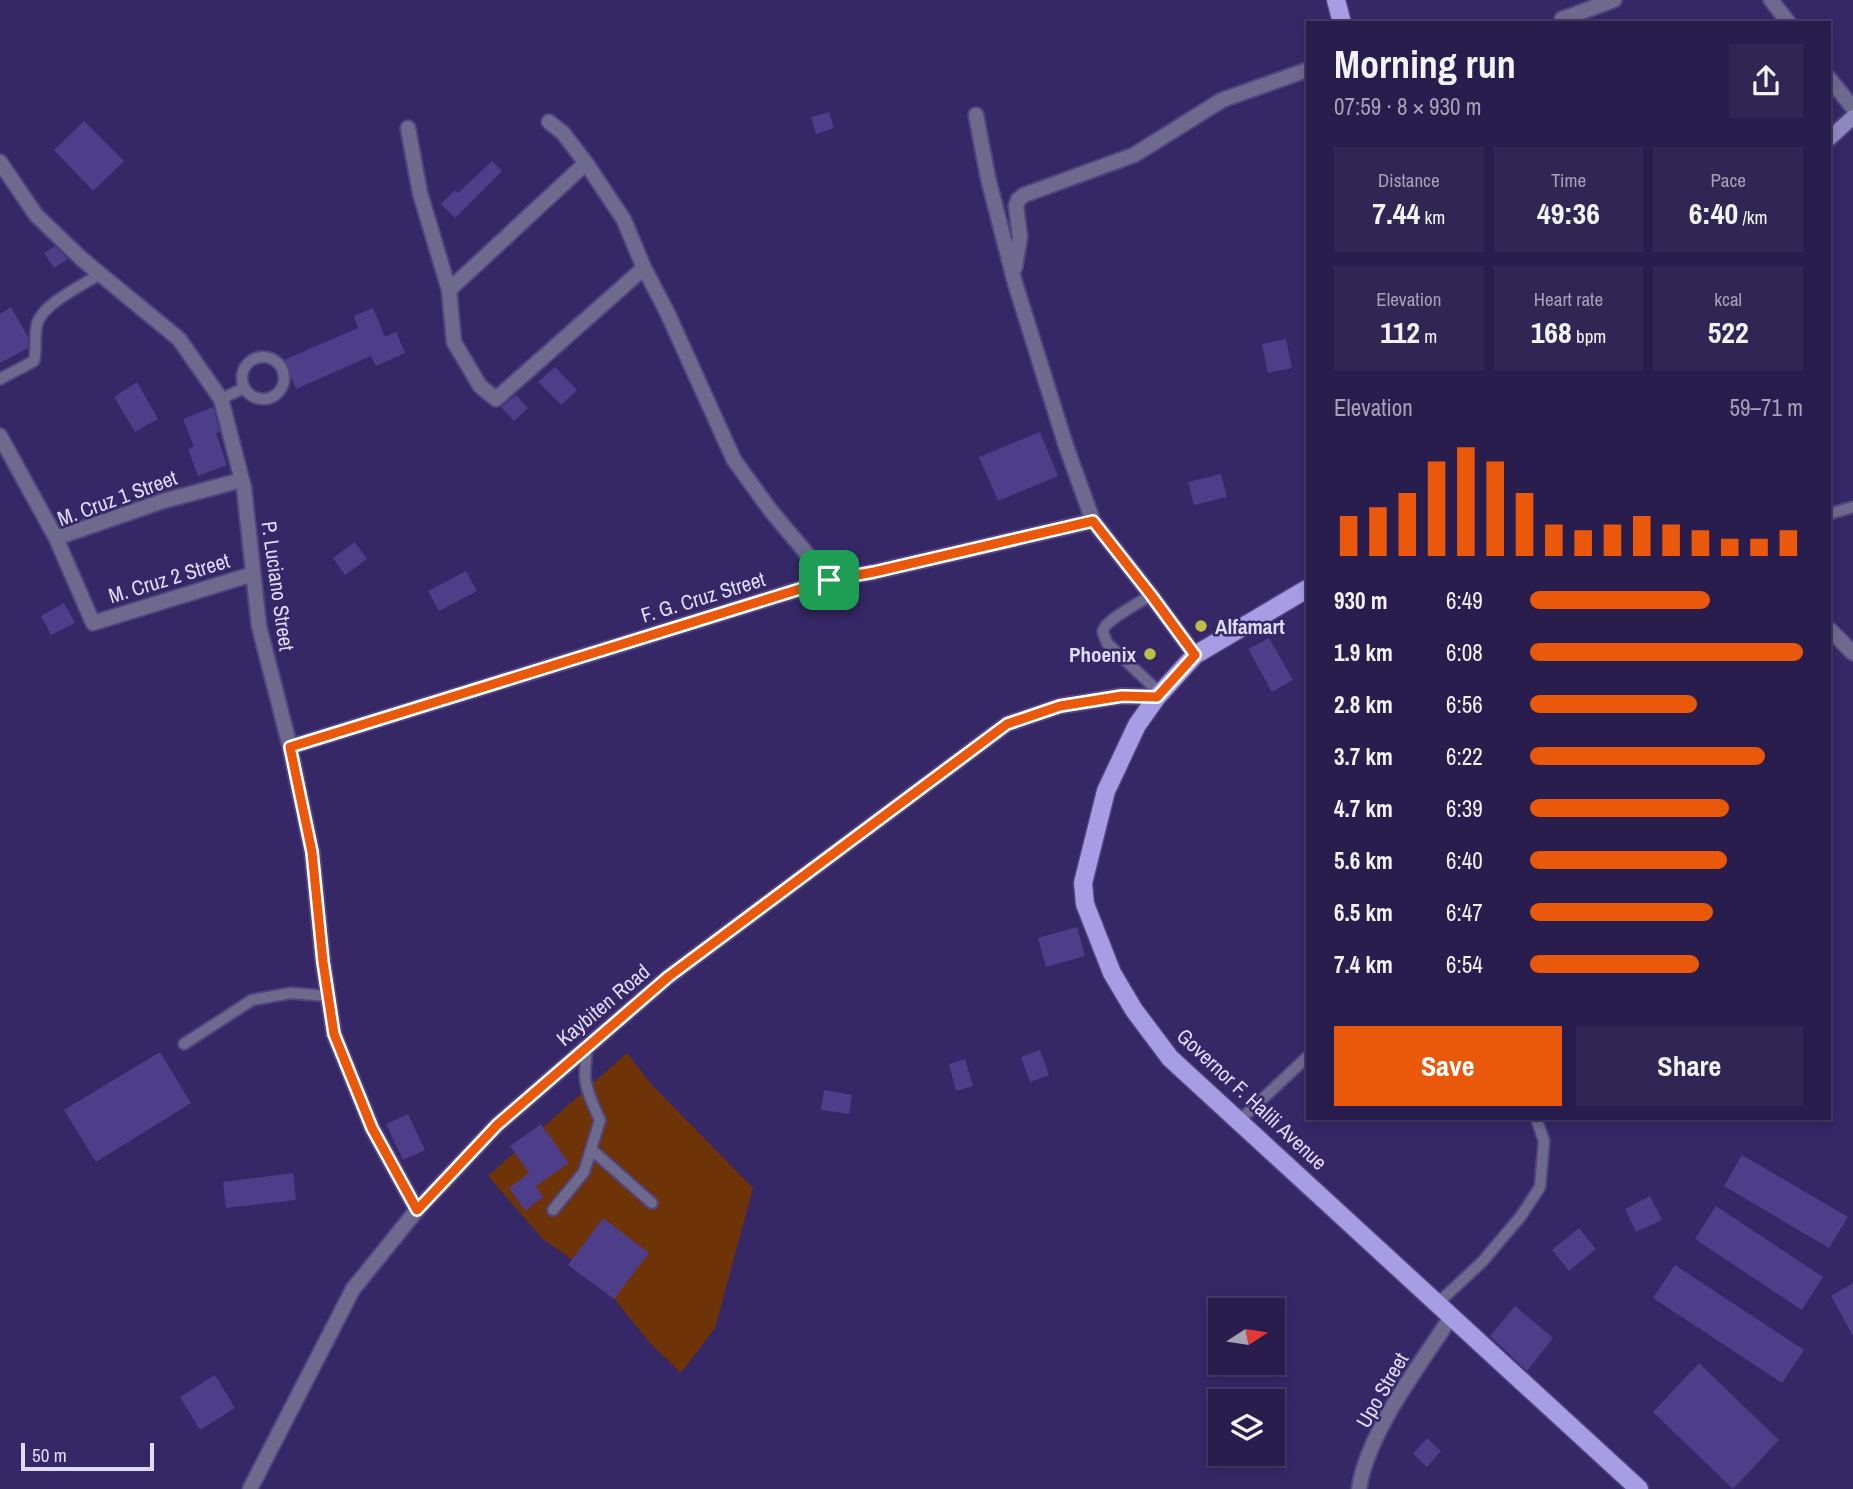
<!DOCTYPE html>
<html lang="en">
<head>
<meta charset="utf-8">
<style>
  body { margin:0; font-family:"Archivo Narrow",sans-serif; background:#302654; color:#f1f3f6; height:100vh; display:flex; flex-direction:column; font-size:26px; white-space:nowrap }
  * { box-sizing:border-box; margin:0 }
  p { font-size:23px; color:#a5a2b6 }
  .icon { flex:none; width:38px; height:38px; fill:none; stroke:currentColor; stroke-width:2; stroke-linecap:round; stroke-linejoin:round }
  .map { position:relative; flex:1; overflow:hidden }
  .side { position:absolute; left:1306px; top:21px; width:525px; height:1099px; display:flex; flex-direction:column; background:#281d4d; border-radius:0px; box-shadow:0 4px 10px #0003,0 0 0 2px #443b65 }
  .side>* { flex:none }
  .needle { width:46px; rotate:78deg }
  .buttons { position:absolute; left:1208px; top:1298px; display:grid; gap:14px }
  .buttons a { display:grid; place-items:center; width:77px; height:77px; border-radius:0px; background:#281d4d; box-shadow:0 4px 10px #0003,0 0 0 2px #443b65; font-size:35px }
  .scale { position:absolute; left:21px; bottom:18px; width:133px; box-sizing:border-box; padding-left:7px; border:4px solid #dfdcfb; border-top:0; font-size:19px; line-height:24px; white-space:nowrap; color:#dfdcfb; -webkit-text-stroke:5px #362767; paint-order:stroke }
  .pin { position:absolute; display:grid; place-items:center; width:60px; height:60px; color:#fff; margin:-30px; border-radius:14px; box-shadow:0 4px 10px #0006 }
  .round { display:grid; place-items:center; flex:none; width:74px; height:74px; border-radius:0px; background:#302654 }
  .overview { display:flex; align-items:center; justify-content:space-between; height:119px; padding:0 28px }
  h1 { font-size:38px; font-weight:800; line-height:52px }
  .stats { display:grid; grid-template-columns:repeat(3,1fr); gap:10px; height:119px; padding:7px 28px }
  .stats div { display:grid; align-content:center; border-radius:0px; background:#302654; text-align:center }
  .stats b { font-size:30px; font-weight:800 }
  .stats small { font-size:19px; font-weight:400 }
  .stats p { font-size:19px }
  .chart { height:196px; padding:14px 28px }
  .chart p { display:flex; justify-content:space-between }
  .chart svg { width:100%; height:126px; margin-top:7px; stroke:#ea580c; stroke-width:6 }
  .button { display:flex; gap:14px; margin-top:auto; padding:14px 28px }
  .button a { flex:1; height:80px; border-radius:0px; background:#ea580c; color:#fff; font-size:28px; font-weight:800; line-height:80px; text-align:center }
  .button a+a { background:#302654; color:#f1f3f6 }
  ul { padding:0 28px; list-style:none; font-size:23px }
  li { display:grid; grid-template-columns:112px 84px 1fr; align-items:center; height:52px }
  li i { height:18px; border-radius:9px; background:#ea580c }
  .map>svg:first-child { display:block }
  .green { fill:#6e3408 }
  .building { fill:#4e3d89 }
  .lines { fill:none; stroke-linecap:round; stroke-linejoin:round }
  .service-casing { stroke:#51447f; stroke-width:14 }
  .minor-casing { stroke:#51447f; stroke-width:18 }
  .tertiary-casing { stroke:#51447f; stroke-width:18 }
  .secondary-casing { stroke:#51447f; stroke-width:18 }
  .primary-casing { stroke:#51447f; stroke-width:21 }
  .service { stroke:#6e6a8d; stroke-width:10 }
  .minor { stroke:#6e6a8d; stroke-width:14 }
  .tertiary { stroke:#6e6a8d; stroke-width:14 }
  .secondary { stroke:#8f87bf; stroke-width:14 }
  .primary { stroke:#a79de5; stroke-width:18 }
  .route-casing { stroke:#fff; stroke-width:14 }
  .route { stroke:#ea580c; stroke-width:9 }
  .poi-dot { fill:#bdbf43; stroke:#362767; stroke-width:2.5 }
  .labels { text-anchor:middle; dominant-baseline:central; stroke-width:5; stroke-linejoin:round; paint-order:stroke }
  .street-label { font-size:21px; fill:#dfdcfb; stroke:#362767 }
  .poi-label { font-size:21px; font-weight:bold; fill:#dfdcfb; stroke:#362767; text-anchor:start }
</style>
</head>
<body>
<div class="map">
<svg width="1853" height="1489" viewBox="0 0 1853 1489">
  <rect width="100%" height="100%" fill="#362767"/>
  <!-- green -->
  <path class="green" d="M627,1053L651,1084L753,1188L715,1328L681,1373L649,1342L598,1278L543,1239L488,1176Z"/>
  <!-- building -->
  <path class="building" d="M829,112L834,128L816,134L811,117Z
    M84,121L124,161L93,191L54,150Z
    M492,161L502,171L455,218L441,204L455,190L458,193Z
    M55,246L68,259L54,268L44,253Z
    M11,307L28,337V348L0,363V314Z
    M373,308L385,337L396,332L405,353L376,366L371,356L296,389L284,360L358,328L354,316Z
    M1286,339L1292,368L1268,373L1262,344Z
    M555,367L577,390L561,405L538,382Z
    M137,382L158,419L135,432L114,397Z
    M516,395L528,408L514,421L501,407Z
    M213,407L220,432L216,433L227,465L198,476L188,449L194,447L183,419Z
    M1040,432L1058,476L998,501L979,457Z
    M1221,474L1227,497L1194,505L1188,482Z
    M355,542L367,559L345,575L333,558Z
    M466,571L477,591L439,611L428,591Z
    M64,603L75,623L51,635L41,616Z
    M1269,638L1293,680L1272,692L1248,649Z
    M1077,927L1085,956L1046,967L1038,938Z
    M1040,1050L1049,1075L1030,1082L1021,1057Z
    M160,1052L191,1103L96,1162L64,1110Z
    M965,1059L973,1086L956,1091L949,1064Z
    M824,1090L852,1095L849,1114L821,1110Z
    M408,1114L425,1150L403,1160L386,1124Z
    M541,1124L569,1163L536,1186L543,1197L525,1211L509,1188L529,1173L510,1146Z
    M1742,1155L1848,1217L1829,1248L1724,1186Z
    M293,1173L296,1200L226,1208L223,1182Z
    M1650,1196L1662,1220L1636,1232L1625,1209Z
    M1716,1206L1823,1277L1802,1310L1695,1239Z
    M603,1218L649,1253L614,1299L568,1265Z
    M1579,1228L1596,1249L1569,1271L1552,1250Z
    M1675,1265L1804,1350L1782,1383L1653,1298Z
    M1853,1283V1336L1831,1296Z
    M1515,1306L1553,1338L1527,1371L1490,1336Z
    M1699,1363L1779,1440L1733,1489L1653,1412Z
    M215,1375L235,1408L200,1430L180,1397Z
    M1427,1438L1441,1451L1427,1467L1413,1454Z"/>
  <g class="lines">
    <defs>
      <path id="service" d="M242 378a21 21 0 1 1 42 0a21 21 0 1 1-42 0Z
        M0,379L34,361C37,348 34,336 37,324C42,304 83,285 100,274
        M221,399L244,388
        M1829,514L1853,507
        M1151,595C1142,601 1104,621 1103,631C1103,635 1106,639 1107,643L1160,693
        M184,1044L252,1000L291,993L328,996
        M1239,1121L1307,1057
        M592,1150L652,1203
        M553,1210L584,1172L600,1120C594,1107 586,1091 585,1076C585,1066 587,1056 586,1046
        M1438,1303L1482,1262L1521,1216L1540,1187L1544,1141L1536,1118"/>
      <path id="minor" d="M1771,0L1789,23
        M1562,19L1614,0
        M1829,78L1853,108
        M976,115L988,178L1015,283L1066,446L1093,521L1151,595L1195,655
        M549,122L563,133L586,163L624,220L644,268L667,312L734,460L771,511L829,580
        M408,128L420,193L449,290L454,342L480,386L496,399L644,268
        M0,162L36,215L83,260L179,339L221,399L244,488L259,626L290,747L312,852L323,962L334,1034L372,1128L417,1210
        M1015,267L1020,237L1016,206L1018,200L1024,195L1134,155L1222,100L1307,70
        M449,290L586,163
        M0,436L56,538
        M242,480L163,501L56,538L93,623L253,574
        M290,747L829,580L874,572L1093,521
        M1359,1489C1367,1433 1420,1365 1451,1317"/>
      <path id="tertiary" d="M1829,629L1853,653
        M250,1489L353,1289L417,1210L497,1125L668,977L1007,724L1060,706L1122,696L1157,697"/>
      <path id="secondary" d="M1829,139L1853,117"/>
      <path id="primary" d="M1336,0L1342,23
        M1307,589L1195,655L1157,697L1137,725L1106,791L1083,883L1085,904L1112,973L1134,1010L1170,1058L1639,1489"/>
    </defs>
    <!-- service casing -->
    <use href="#service" class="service-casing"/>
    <!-- minor casing -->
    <use href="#minor" class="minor-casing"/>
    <!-- tertiary casing -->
    <use href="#tertiary" class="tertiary-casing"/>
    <!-- secondary casing -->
    <use href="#secondary" class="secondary-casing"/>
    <!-- primary casing -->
    <use href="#primary" class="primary-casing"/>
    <!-- service -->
    <use href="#service" class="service"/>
    <!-- minor -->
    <use href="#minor" class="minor"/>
    <!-- tertiary -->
    <use href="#tertiary" class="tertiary"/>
    <!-- secondary -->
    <use href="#secondary" class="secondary"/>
    <!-- primary -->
    <use href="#primary" class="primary"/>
  </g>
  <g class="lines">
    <defs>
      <path id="route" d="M1093,521L1151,595L1195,655L1157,697L1122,696L1060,706L1007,724L668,977L497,1125L417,1210L372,1128L334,1034L323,962L312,852L290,747L829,580L874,572Z"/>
    </defs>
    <!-- route casing -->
    <use href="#route" class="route-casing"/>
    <!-- route -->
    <use href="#route" class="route"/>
  </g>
  <!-- markers -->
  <g class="poi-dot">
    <circle cx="1201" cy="626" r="7"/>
    <circle cx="1150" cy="654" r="7"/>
  </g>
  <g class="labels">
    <!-- street labels -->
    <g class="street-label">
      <text transform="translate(117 498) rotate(-20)">M. Cruz 1 Street</text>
      <text transform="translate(169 578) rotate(-17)">M. Cruz 2 Street</text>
      <text transform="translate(278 586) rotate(82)">P. Luciano Street</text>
      <text transform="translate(703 597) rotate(-17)">F. G. Cruz Street</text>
      <text transform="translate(603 1005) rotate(-40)">Kaybiten Road</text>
      <text transform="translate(1252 1099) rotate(43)">Governor F. Halili Avenue</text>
      <text transform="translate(1382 1390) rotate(-60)">Upo Street</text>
    </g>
    <!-- poi labels -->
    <g class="poi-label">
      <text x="1215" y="626">Alfamart</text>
      <text x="1136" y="654" text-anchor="end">Phoenix</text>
    </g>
  </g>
</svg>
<div class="buttons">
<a><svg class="needle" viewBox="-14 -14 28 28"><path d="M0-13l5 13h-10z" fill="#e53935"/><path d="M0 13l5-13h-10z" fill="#a5a2b6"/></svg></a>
<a><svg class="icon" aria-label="layers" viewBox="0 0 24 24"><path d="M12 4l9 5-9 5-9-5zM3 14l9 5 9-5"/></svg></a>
</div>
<div class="scale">50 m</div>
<div class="pin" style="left:829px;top:580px;background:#1e9e55"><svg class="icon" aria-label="arrive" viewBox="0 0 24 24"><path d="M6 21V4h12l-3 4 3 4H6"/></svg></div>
<section class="side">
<div class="overview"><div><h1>Morning run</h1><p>07:59 · 8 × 930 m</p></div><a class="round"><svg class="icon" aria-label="share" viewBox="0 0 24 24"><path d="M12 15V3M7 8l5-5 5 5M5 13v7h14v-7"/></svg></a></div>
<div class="stats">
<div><p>Distance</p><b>7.44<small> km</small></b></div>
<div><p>Time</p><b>49:36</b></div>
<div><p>Pace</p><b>6:40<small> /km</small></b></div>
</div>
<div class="stats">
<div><p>Elevation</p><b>112<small> m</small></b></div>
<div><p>Heart rate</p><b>168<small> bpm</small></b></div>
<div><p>kcal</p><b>522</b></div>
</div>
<div class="chart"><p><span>Elevation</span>59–71 m</p>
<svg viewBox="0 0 160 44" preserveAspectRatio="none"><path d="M5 44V30M15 44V27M25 44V22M35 44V11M45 44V6M55 44V11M65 44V22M75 44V33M85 44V35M95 44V33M105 44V30M115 44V33M125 44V35M135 44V38M145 44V38M155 44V35"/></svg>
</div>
<ul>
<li><b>930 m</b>6:49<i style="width:66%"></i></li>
<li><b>1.9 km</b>6:08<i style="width:100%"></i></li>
<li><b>2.8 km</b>6:56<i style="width:61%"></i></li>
<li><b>3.7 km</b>6:22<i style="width:86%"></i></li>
<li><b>4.7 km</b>6:39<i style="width:73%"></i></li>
<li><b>5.6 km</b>6:40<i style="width:72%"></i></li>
<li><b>6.5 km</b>6:47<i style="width:67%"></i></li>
<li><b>7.4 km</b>6:54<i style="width:62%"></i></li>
</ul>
<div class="button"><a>Save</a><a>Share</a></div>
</section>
</div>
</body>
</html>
